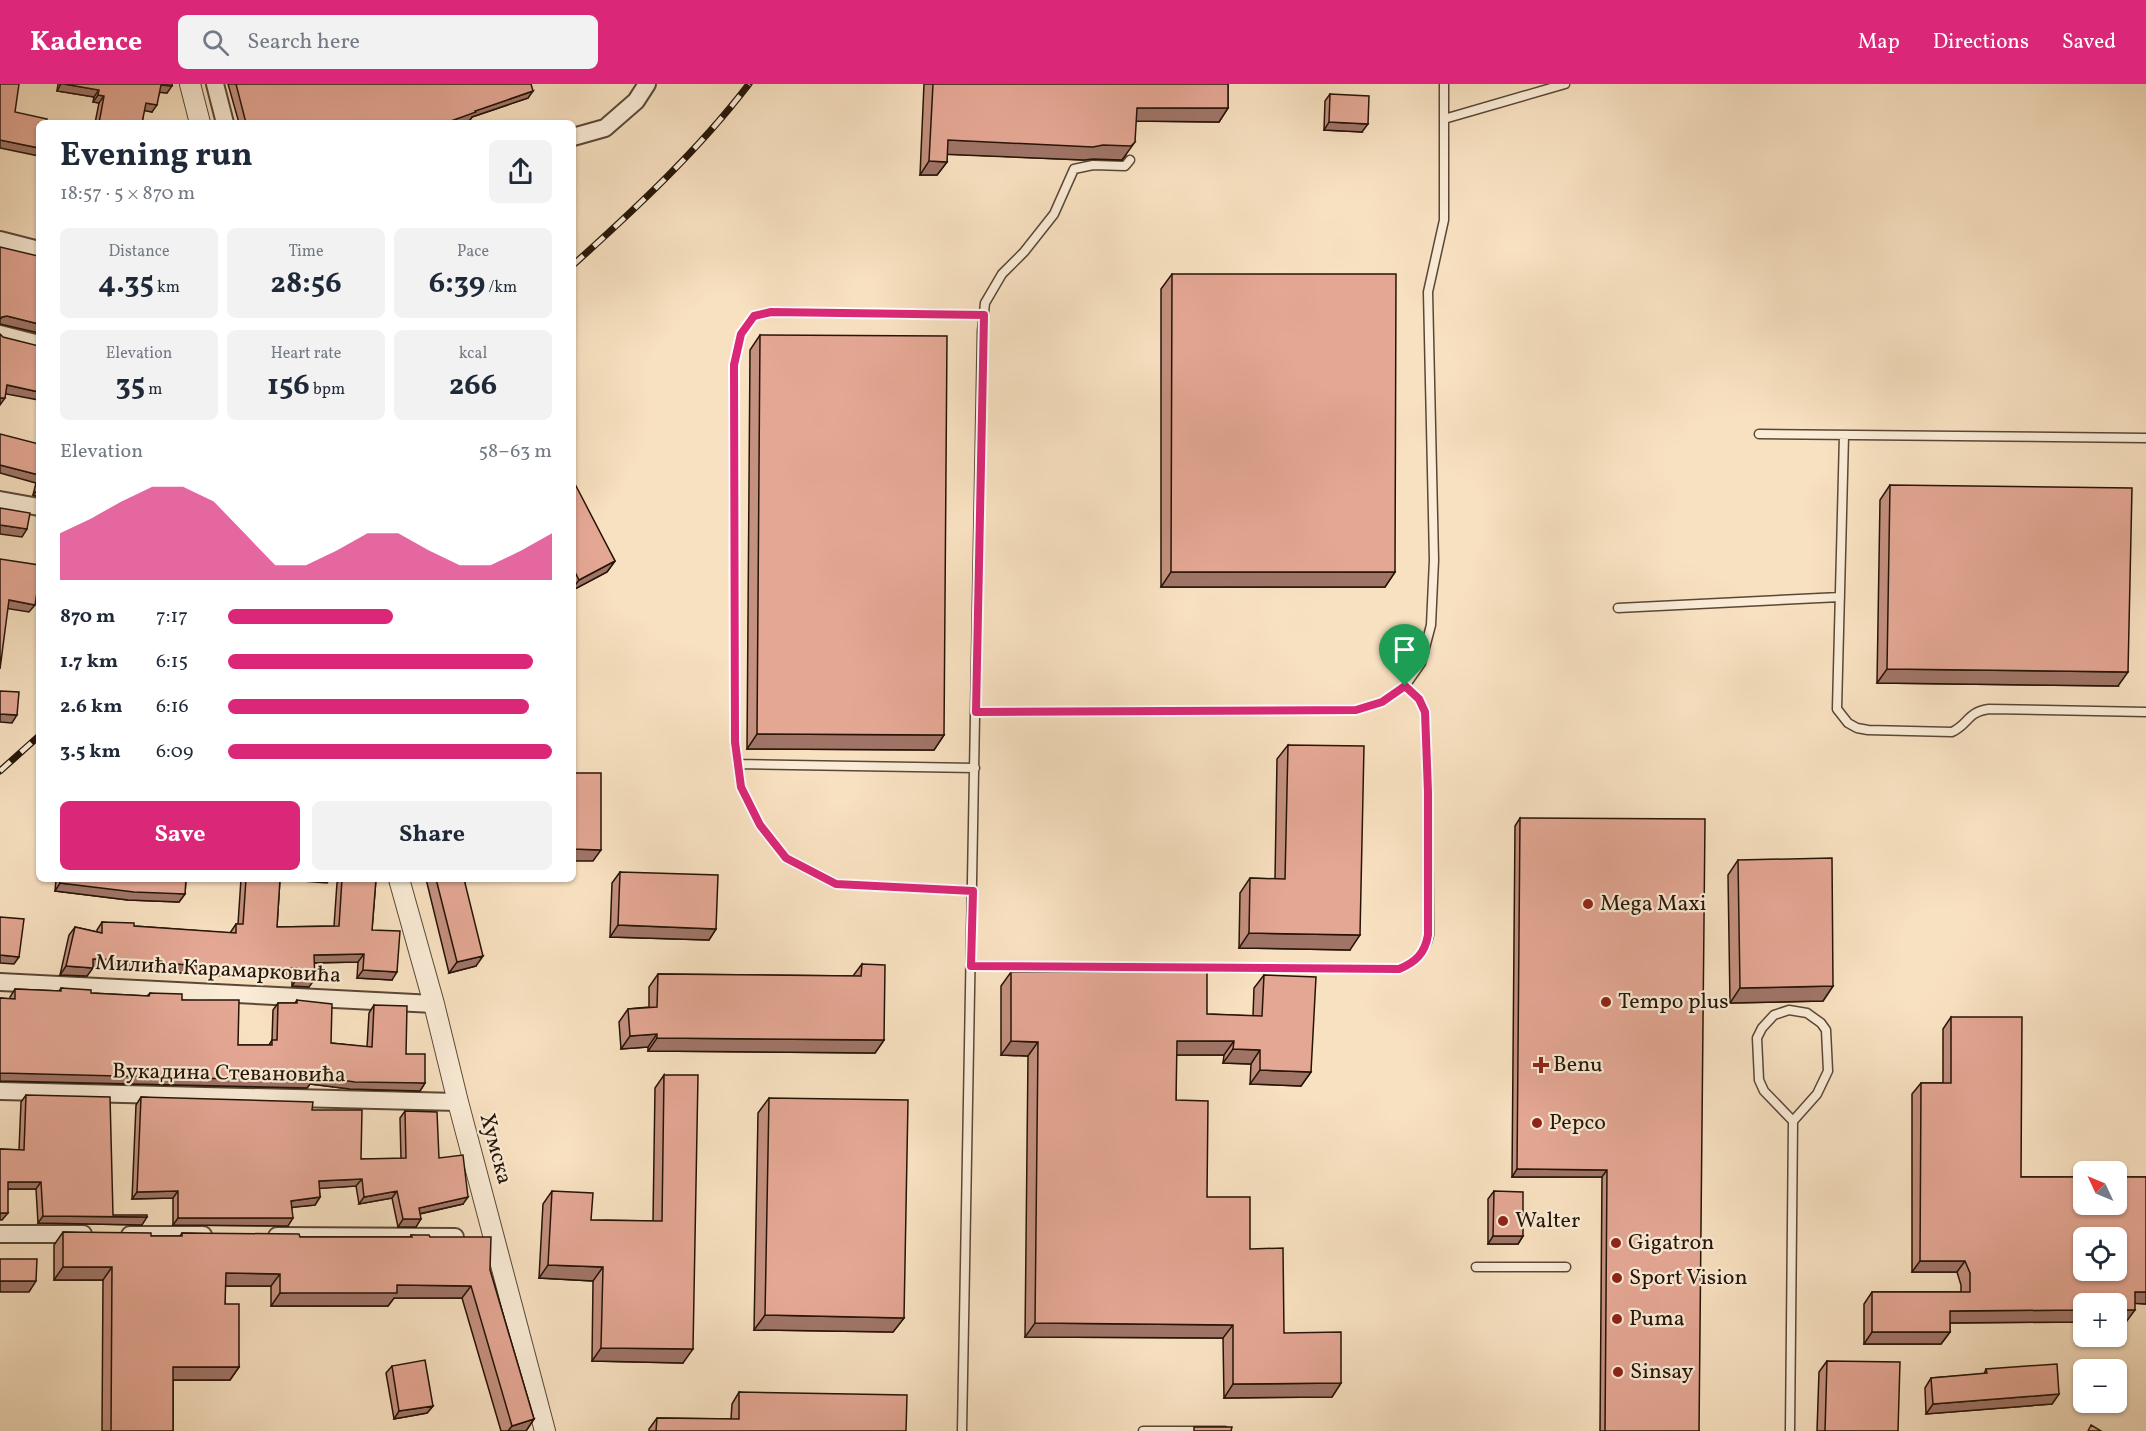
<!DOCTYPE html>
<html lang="en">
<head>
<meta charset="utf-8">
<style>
  body { margin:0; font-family:Vollkorn,serif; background:#f2f2f3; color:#1f2937; height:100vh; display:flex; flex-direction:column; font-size:22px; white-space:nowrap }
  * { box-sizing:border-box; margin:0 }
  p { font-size:20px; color:#747a83 }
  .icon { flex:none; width:33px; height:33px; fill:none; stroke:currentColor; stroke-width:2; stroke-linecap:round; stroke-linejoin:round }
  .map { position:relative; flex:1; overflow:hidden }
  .panel { position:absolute; left:36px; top:36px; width:540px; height:762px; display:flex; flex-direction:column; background:#fff; border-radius:9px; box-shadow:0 2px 4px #0004 }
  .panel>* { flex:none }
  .needle { width:39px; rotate:314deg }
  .tools { position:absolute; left:2073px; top:1077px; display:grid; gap:12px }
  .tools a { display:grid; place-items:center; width:54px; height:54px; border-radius:9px; background:#fff; box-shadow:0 2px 4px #0004; font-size:30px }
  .pin { position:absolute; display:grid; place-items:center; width:51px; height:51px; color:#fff; margin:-62px -26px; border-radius:50% 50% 50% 0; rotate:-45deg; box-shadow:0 0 6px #0007 }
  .pin .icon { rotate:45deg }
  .round { display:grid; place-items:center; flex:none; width:63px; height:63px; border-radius:9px; background:#f2f2f3 }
  .headline { display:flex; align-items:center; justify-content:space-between; height:102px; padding:0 24px }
  h1 { font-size:33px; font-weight:700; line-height:45px }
  .metrics { display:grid; grid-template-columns:repeat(3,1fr); gap:9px; height:102px; padding:6px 24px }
  .metrics div { display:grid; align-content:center; border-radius:9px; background:#f2f2f3; text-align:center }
  .metrics b { font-size:30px; font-weight:700 }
  .metrics small { font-size:16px; font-weight:400 }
  .metrics p { font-size:16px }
  .chart { height:168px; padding:12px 24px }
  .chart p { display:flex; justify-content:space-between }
  .chart svg { width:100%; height:108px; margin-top:6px; fill:#db2777; opacity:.7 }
  .primary-button { display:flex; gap:12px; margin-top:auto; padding:12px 24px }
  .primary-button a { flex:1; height:69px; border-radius:9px; background:#db2777; color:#fff; font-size:24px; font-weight:700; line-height:69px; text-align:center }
  .primary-button a+a { background:#f2f2f3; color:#1f2937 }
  ul { padding:0 24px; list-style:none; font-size:20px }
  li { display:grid; grid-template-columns:96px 72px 1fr; align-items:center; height:45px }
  li i { height:15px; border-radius:8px; background:#db2777 }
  header { display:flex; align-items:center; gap:36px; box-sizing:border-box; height:84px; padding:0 30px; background:#db2777; color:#fff }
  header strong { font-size:28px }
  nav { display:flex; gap:33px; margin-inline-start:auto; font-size:21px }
  .search { width:420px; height:54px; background:#f2f2f3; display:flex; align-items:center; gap:15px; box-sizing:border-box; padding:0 21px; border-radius:9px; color:#747a83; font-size:22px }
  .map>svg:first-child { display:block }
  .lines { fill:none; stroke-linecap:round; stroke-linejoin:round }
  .service-casing { stroke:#5a4736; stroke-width:11 }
  .minor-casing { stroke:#5a4736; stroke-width:20 }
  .tertiary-casing { stroke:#5a4736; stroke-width:22 }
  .service { stroke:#faecd7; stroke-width:8 }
  .minor { stroke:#faecd7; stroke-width:16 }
  .tertiary { stroke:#faecd7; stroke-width:20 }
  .rail-casing { stroke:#261407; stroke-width:7 }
  .rail { stroke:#faecd7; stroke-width:4.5; stroke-dasharray:14; stroke-linecap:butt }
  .wall { fill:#c4907f; stroke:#261407; stroke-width:1.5 }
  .shaded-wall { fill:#a07568; stroke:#261407; stroke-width:1.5 }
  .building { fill:#e4a794; stroke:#261407; stroke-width:1.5; fill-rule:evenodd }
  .route-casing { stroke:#fff; stroke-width:12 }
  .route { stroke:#db2777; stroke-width:8 }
  .poi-dot { fill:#8f2418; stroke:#faecd7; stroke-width:2 }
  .labels { text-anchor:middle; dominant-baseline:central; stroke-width:4.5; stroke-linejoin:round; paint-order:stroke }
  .poi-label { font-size:22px; fill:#261407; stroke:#faecd7; text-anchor:start }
  .street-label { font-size:22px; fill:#261407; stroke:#faecd7 }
</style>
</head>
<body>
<header>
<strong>Kadence</strong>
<div class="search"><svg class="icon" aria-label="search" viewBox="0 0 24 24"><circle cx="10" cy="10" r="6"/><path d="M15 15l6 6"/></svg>Search here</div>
<nav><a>Map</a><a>Directions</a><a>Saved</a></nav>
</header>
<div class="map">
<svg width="2146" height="1347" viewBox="0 0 2146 1347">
  <rect width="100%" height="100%" fill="#f8e1c1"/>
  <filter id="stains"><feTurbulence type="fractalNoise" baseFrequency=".00333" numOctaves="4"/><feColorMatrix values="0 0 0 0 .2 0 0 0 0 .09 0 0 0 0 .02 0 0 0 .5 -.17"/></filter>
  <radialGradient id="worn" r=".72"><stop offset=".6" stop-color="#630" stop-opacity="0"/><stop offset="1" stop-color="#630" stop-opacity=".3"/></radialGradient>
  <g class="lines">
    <defs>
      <path id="service" d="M1444,35L1565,0
        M1759,350L2146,354
        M1844,351L1837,625L1848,639L1857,644L1868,646L1952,648C1969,640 1967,628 1989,625L2146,628
        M1618,524L1840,513
        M976,628L1356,626L1382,618L1405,602L1421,579L1431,541L1434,476L1428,208L1444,136V0
        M738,680L975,684
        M973,807L836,800L786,774L760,741L741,703L735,658L734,281L741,250L754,232L771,228L984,231
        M971,882L1399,885C1415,878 1425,869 1429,851L1428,708L1425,628L1419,615L1405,602
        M1476,1183H1566
        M962,1347L982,247L985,219L1002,190L1024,168L1054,130L1074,85L1093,81L1125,82L1130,76
        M1143,1347H1225
        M1790,1347L1793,1037L1817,1010L1828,987L1826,946L1821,939L1807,929L1789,926L1774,931L1762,944L1757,954L1759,996L1764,1007L1793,1037"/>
      <path id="minor" d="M215,0L225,39
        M573,53L605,44L636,17L647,0
        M0,156L39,166
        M0,250L39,260
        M0,416L39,423
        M0,898L434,920
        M0,1007L458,1018
        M0,1150H83
        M130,1151H203
        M277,1152L455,1153"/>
      <path id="tertiary" d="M190,0L200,39
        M399,795L434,920L458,1018L545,1347"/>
    </defs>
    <!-- service casing -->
    <use href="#service" class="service-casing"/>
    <!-- minor casing -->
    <use href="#minor" class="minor-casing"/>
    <!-- tertiary casing -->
    <use href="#tertiary" class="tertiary-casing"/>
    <!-- service -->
    <use href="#service" class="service"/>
    <!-- minor -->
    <use href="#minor" class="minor"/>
    <!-- tertiary -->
    <use href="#tertiary" class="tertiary"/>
    <defs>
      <path id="rail" d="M573,181C635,125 698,67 749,0
        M0,687L39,652"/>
    </defs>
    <!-- rail casing -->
    <use href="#rail" class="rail-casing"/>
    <!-- rail -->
    <use href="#rail" class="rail"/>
  </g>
  <!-- wall -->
  <path class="wall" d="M58,0H172L167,9L160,8L152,28L144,26L142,39H95L99,19L93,18L94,13L57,7Z
    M228,0H531L528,14L472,33L470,36L462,39H239Z
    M924,0H1228V24L1219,38L1136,37L1126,71L1122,76L1093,75L1084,76L947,70V78L937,91H920Z
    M1330,10L1362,48L1324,46L1325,17Z
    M1172,190L1395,488L1385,503H1161V205Z
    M760,251L944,651L934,666L747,665L750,266Z
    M39,360V413L33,411L36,399Z
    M573,401L615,477L607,488L573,506Z
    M1890,401L2118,602L1877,599L1880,416Z
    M1288,661L1350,866L1239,864L1240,809L1250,794L1275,795L1277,675Z
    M1520,734L1699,1347H1600L1602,1093H1512L1515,742Z
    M1738,776L1833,902L1823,917L1730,919L1728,791Z
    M620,788L716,845L709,856L610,853L612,799Z
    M56,795H186L185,810L179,818L128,816L55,807Z
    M241,795H280L277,843L334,842L337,799L340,795H376L372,846L392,896L357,894L358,878L314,879L309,903L292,902V892L242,893L155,887V885L93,883L87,892L60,891L69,851L75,843L97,848V846L102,838L134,842L230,849L236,840H238Z
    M426,795H464L476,882L449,889Z
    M862,880L884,956L875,969L648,967V963L621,965L619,938L628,925L649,923V903L658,890L853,892Z
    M1011,888L1207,930L1253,932L1254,904L1264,891L1311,988L1301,1002L1250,1000L1251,980L1223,979L1224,971H1176V1016L1207,1113L1250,1165L1284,1249L1341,1299L1332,1313L1224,1314L1223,1254L1025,1253L1028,972L1001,971V902Z
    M61,904L91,909L147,912L150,909L182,916L238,961H269L272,956L273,926L278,919H295L297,916L331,959L367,963L369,929L374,921L425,999L420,1007L350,1005L310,1000L307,1004L0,997V914L10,915V913L15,905L59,907Z
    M1951,933L2021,1093H2146V1220L2135,1219L2126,1238H2116V1220H2084V1238L1950,1239V1248L1941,1260H1864V1220L1872,1208H1961V1201L1957,1188H1912V1010L1921,999H1943V945Z
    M664,991L683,1279L592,1277L593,1197L539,1194L543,1120L552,1107L591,1136L653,1137L655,1004Z
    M26,1011L113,1131L142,1141L38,1139L36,1105H8L2,1136L0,1065L19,1066L21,1018Z
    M141,1013L312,1026L361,1075H401L400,1034L405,1027L439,1074L463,1120L420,1130L416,1143H398L392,1114L359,1120L356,1102L319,1104L320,1113L315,1121L292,1123L288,1142L173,1141V1114L132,1115L136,1021Z
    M769,1014L904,1234L893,1248L754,1246L758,1029Z
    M1494,1107L1523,1152L1518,1160H1488V1115Z
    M63,1148L151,1152H180L182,1149L300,1153H410L411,1151L430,1153L490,1186L534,1335L526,1347H501L462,1214H394L388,1222H271V1202H225V1220L239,1283L230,1296H173V1347H102L103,1196H54V1161Z
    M1827,1277L1898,1347H1817L1819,1288Z
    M392,1282L433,1322L427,1329L394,1335L386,1289Z
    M1986,1285L2059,1310L2052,1320L1926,1330L1925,1304L1931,1294L1984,1290Z
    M739,1308L906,1347H649V1345L657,1334L731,1335L732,1320Z"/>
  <!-- shaded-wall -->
  <path class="shaded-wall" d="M61,0H64L99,6L94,13L57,7Z
    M161,1L172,2L167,9L156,8Z
    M533,7L528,14L472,33L470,36L462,39H447L475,27Z
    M98,11L104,12L99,19L93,18Z
    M146,19L157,21L152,28L141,26Z
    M1137,24H1228L1219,38L1128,37Z
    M1329,38L1368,40L1362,48L1324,46Z
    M0,56L39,64V72L0,64Z
    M948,56L1103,61L1135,58L1122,76L1093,75L1084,76L938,70Z
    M929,77L947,78L937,91H920Z
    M7,232L39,240V249L0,240V235L2,233Z
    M7,301L39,308V316L1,309Z
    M0,314H5L0,321Z
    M0,381L39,391V394L36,399L0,389Z
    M39,404V413L33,411Z
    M0,441L27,445L22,453L0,450Z
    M615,477L607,488L573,506V504L579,496Z
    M1171,488H1395L1385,503H1161Z
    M9,516L35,521L29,528L4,524Z
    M1887,585L2128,588L2118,602L1877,599Z
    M0,630L17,631L12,639L0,638Z
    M757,650L944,651L934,666L747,665Z
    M573,765L601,766L593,777H573Z
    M289,795H330L327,799L288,796Z
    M60,799L185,810L179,818L128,816L55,807Z
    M618,841L716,845L709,856L610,853Z
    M1249,849L1360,851L1350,866L1239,864Z
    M364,870L358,878L308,879L314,871Z
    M0,871L19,873L14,880L0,879Z
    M483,872L476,882L449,889L457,878Z
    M93,875L161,877L155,885L87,883Z
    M161,879L297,884L292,892L242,893L155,887Z
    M66,882L93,884L87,892L60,891Z
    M363,886L397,888L392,896L357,894Z
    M297,894L315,895L309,903L292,902Z
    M1833,902L1823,917L1730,919L1740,904Z
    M657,950L648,963L621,965L630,952Z
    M657,954L884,956L875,969L648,967Z
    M1011,957L1038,958L1028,972L1001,971Z
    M1177,957H1234L1224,971H1167Z
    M1233,965L1260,966L1251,980L1223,979Z
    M1260,986L1311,988L1301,1002L1250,1000Z
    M0,989L313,992L425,999L420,1007L350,1005L310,1000L307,1004L0,997Z
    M1517,1085L1607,1086L1602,1093H1512Z
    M362,1095L356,1102L313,1105L319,1097Z
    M8,1098H41L36,1105H3Z
    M178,1107L173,1114L132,1115L137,1108Z
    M397,1107L392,1114L359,1120L364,1113Z
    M320,1113L315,1121L286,1124L291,1117Z
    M468,1113L463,1120L414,1131L419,1124Z
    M0,1129H8L2,1136H0Z
    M43,1132L147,1133L142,1141L38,1139Z
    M178,1134H293L288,1142L173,1141Z
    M403,1135H421L416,1143H398Z
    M1493,1152H1523L1518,1160H1488Z
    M1920,1177H1965L1957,1188H1912Z
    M548,1181L603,1183L593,1197L539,1194Z
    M63,1183H112L103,1196H54Z
    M226,1189L280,1190L271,1202H216Z
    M0,1197H36L29,1208H0Z
    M397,1201L471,1202L462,1214H394L388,1222H271L280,1209Z
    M2135,1208H2146V1220L2126,1219Z
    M2084,1226V1238L1941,1239L1950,1227Z
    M2116,1226H2135L2126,1238H2116Z
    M765,1231L904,1234L893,1248L754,1246Z
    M1035,1239L1233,1241L1223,1254L1025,1253Z
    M1872,1248H1950L1941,1260H1864Z
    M601,1264L693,1265L683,1279L592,1277Z
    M173,1283H239L230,1296H164Z
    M1341,1299L1332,1313L1224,1314L1233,1300Z
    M2059,1310L2052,1320L1926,1330L1933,1320Z
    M433,1322L427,1329L394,1335L399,1327Z
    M534,1335L526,1347H508L512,1342Z"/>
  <!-- building -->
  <path class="building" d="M0,0H19L15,28L47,35L46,37L57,39H39V64L0,56V57Z
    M64,0H172V2L161,1L157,21L146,19L142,39H99L104,12L98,11L99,6Z
    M236,0H531L533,7L475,27L476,28L448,38V39H246Z
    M933,0H1228V24H1137L1135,58L1131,62L1103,61L1093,63L948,56L947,78L929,77Z
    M1330,10L1369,12L1368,40L1329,38Z
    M0,163L38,172L37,176H39V240L7,232L2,233L0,235Z
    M1172,190H1396L1395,488H1171Z
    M0,250L3,253L39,262V308L7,301L5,314H0Z
    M760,251L947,252L944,651L757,650Z
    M0,350L39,360V391L0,381Z
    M575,400L615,477L579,496L573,484V401Z
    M1890,401L2132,404L2128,588L1887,585Z
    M0,424L30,429L27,445L0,441Z
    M0,475L39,481V495L35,521L9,516L0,585Z
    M0,607L19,608L17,631L0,630Z
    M1288,661L1364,662L1360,851L1249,849L1250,794L1285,795Z
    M573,689H601V766L573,765Z
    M1520,734L1705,735L1699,1347H1605L1607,1086L1517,1085Z
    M1832,774L1833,902L1740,904L1738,776Z
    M620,788L718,791L716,845L618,841Z
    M60,795H186L185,810L134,808L60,799Z
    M246,795H280L277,843L339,842L342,795H376L372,846L400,847L397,888L363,886L364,870L314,871L315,895L297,894V884L247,885L161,879V877L93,875V884L66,882L75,843L102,849V838L134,839V842L236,849V840H243Z
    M436,795H464L483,872L457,878Z
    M0,833L24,835L19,873L0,871Z
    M862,880L885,881L884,956L657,954V950L630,952L628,925L657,923L658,890L861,892Z
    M1011,888H1207V930L1262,932L1264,891L1316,893L1311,988L1260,986V966L1233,965L1234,957H1177L1176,1016L1208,1017L1207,1113H1250V1165L1283,1164L1284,1249L1341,1248V1299L1233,1300V1241L1035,1239L1038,958L1011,957Z
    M61,904L91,906V909L149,912L150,909L182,910V916H239L238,961H272V956H277L278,919H297V916L332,920L331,959L372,963L374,921L407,922L406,970H425V999L355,998L313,992V997L0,989V914L15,915V905L61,907Z
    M1951,933H2022L2021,1093H2084V1120H2116V1093H2146V1208H2135V1226H2116V1220H2084V1226L1950,1227V1248H1872V1208H1970V1189L1965,1177H1920L1921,999H1951ZM2084,1154H2116V1186H2084Z
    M664,991H698L693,1265L601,1264L603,1183L548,1181L552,1107L593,1109L591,1136L662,1137Z
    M26,1011L110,1013L113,1131H147V1133L43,1132L41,1098H8V1129H0V1065L24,1066Z
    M141,1013L313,1018L312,1026H362L361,1075L406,1074L405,1027L437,1028L439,1074L463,1071L468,1113L419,1124L421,1135H403L397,1107L364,1113L362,1095L319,1097L320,1113L291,1117L293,1134H178V1107L137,1108Z
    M769,1014L908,1016L904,1234L765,1231Z
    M1494,1107L1523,1108V1152H1493Z
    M63,1148L151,1149V1152H182V1149L299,1150L300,1153H412L411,1151H429L430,1153H491L490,1186L534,1335L512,1342L471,1202L397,1201V1209H280V1190L226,1189L225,1220H239V1283H173V1347H111L112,1183H63Z
    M0,1175H37L36,1197H0Z
    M425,1276L433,1322L399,1327L392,1282Z
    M1827,1277L1900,1278L1898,1347H1825Z
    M2057,1280L2059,1310L1933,1320L1931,1294L1987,1289L1986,1285Z
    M739,1308L907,1311L906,1347H656L657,1334L739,1335Z
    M2091,1341L2101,1347H2088Z
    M1194,1343H1232L1231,1347H1194Z"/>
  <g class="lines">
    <defs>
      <path id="route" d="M771,228L984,231L976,628L1356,626L1382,618L1405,602L1419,615L1425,628L1428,708V851C1425,869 1416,878 1399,885L971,882L973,807L836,800L786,774L760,741L741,703L735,658L734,281L741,250L754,232Z"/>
    </defs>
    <!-- route casing -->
    <use href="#route" class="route-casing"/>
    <!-- route -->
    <use href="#route" class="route"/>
  </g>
  <!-- markers -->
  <g class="poi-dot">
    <circle cx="1588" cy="820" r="6"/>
    <circle cx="1606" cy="918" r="6"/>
    <path d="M1538 972h6v6h6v6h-6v6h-6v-6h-6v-6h6z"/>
    <circle cx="1537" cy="1039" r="6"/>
    <circle cx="1503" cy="1137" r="6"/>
    <circle cx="1616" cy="1159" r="6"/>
    <circle cx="1617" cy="1194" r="6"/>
    <circle cx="1617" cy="1235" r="6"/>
    <circle cx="1618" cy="1288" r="6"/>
  </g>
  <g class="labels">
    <!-- poi labels -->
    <g class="poi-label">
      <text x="1600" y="820">Mega Maxi</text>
      <text x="1618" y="918">Tempo plus</text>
      <text x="1553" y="981">Benu</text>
      <text x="1549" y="1039">Pepco</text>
      <text x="1515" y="1137">Walter</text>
      <text x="1628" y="1159">Gigatron</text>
      <text x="1629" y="1194">Sport Vision</text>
      <text x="1629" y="1235">Puma</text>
      <text x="1630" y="1288">Sinsay</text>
    </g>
    <!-- street labels -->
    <g class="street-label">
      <text transform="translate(218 886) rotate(3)">Милића Карамарковића</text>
      <text transform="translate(229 990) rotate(1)">Вукадина Стевановића</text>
      <text transform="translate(495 1065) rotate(75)">Хумска</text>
    </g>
  </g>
  <rect width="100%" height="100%" filter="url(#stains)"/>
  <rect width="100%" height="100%" fill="url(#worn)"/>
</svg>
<div class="tools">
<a><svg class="needle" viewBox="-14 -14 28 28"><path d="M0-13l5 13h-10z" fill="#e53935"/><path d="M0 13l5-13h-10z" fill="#747a83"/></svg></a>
<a><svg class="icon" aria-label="locate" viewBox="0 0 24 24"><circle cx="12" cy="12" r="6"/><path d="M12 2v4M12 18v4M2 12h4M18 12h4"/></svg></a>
<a>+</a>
<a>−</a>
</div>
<div class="pin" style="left:1405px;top:602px;background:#1e9e55"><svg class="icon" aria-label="arrive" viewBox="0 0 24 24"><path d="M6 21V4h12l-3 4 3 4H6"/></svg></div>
<section class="panel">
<div class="headline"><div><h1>Evening run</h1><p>18:57 · 5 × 870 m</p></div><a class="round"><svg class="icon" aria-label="share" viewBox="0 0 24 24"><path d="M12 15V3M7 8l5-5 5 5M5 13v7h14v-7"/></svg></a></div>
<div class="metrics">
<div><p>Distance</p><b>4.35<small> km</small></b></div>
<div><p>Time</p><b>28:56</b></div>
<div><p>Pace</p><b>6:39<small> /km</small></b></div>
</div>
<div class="metrics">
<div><p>Elevation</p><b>35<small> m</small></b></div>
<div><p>Heart rate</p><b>156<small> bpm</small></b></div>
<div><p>kcal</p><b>266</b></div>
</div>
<div class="chart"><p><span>Elevation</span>58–63 m</p>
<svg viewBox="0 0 160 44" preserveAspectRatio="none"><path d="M0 44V25L10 19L20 12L30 6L40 6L50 12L60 25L70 38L80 38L90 32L100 25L110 25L120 32L130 38L140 38L150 32L160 25V44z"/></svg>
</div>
<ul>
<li><b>870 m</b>7:17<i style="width:51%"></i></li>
<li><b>1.7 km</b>6:15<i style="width:94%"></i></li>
<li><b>2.6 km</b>6:16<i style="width:93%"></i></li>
<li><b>3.5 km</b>6:09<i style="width:100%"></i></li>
</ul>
<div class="primary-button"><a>Save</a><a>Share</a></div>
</section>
</div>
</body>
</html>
